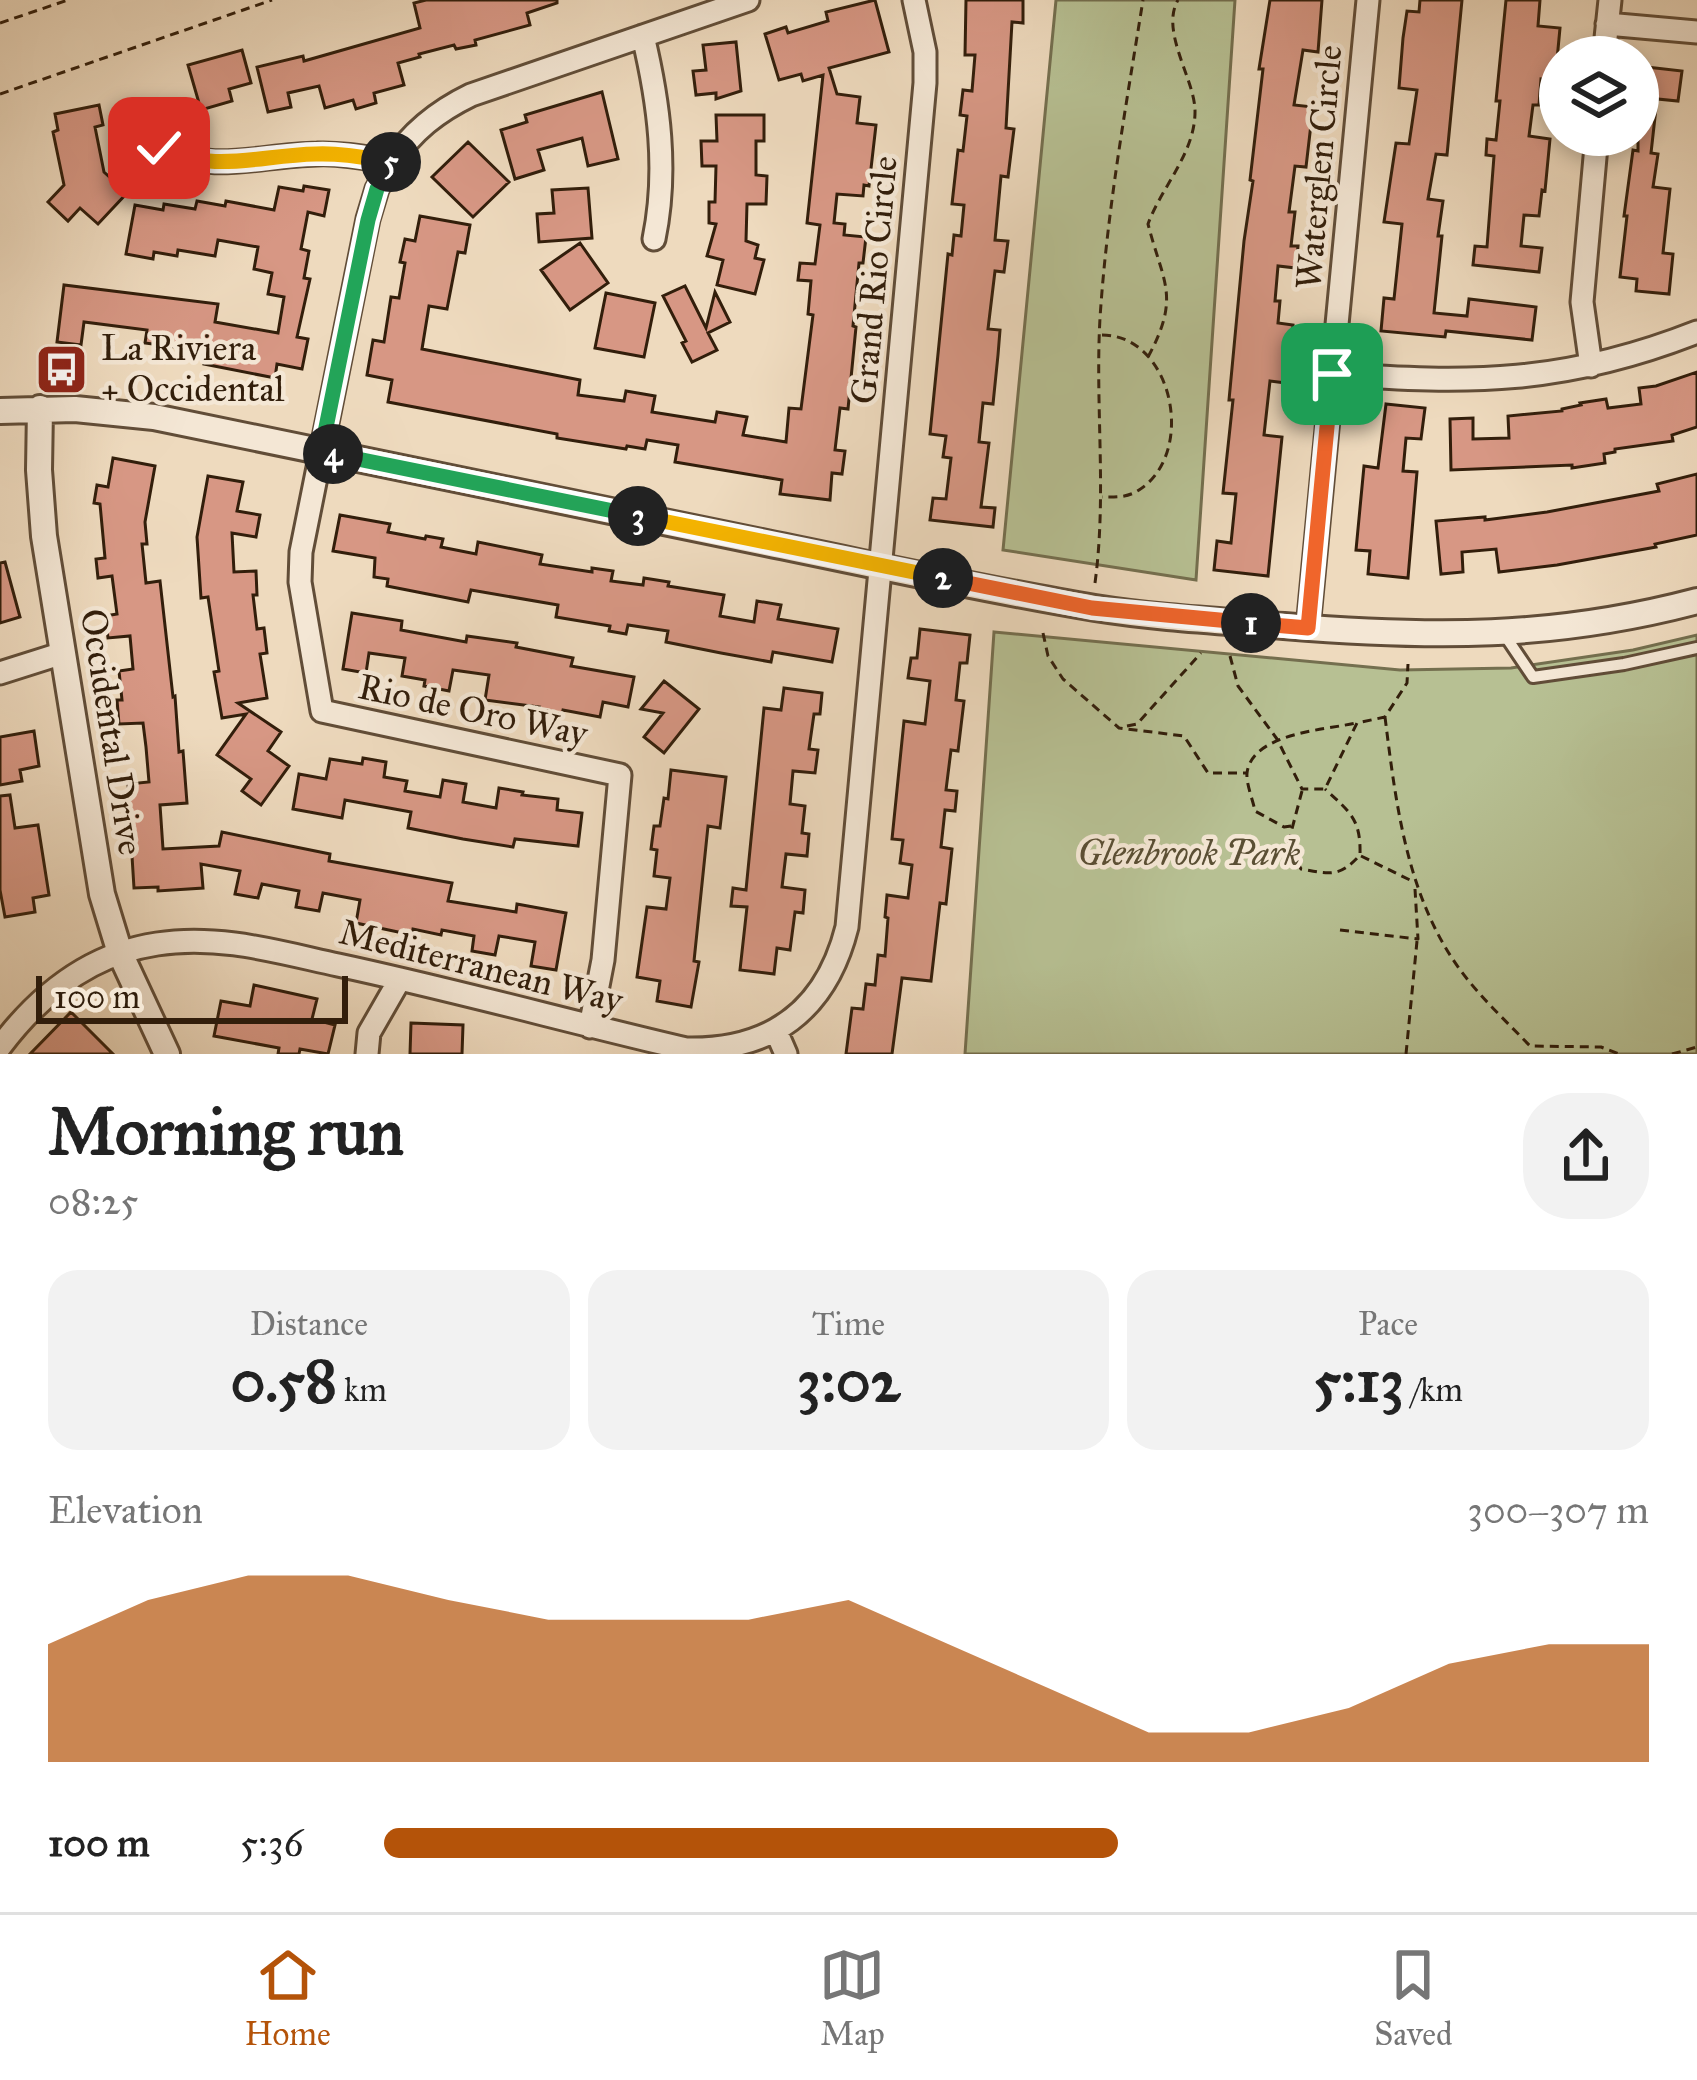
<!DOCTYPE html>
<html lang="en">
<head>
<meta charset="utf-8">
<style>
  body { margin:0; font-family:"IM FELL Great Primer",serif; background:#f2f2f2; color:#222; height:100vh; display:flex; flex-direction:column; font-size:45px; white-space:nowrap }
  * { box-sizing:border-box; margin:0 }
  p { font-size:39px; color:#767676 }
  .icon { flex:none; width:66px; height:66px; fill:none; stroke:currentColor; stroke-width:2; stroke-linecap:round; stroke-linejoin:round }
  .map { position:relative; height:1054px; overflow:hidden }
  .drawer { display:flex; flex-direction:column; background:#fff; flex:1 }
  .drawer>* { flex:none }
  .fabs { position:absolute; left:1539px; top:36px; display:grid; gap:24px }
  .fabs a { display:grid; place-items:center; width:120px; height:120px; border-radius:50%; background:#fff; box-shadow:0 6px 18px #0003; font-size:60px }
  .scale { position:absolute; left:36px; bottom:30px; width:312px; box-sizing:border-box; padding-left:12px; border:6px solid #321e0b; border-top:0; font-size:33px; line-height:42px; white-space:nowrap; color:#321e0b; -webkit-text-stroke:9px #f4e7d5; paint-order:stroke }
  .pin { position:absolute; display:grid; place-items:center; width:102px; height:102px; color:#fff; margin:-51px; border-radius:24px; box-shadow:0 6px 18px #0006 }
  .km { position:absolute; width:60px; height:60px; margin:-30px; border-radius:50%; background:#222; color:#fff; font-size:33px; line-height:60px; text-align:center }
  .round { display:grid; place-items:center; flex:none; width:126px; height:126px; border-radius:48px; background:#f2f2f2 }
  .overview { display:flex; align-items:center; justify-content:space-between; height:204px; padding:0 48px }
  h1 { font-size:66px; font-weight:700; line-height:90px }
  .figures { display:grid; grid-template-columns:repeat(3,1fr); gap:18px; height:204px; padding:12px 48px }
  .figures div { display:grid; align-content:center; border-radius:30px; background:#f2f2f2; text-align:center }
  .figures b { font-size:60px; font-weight:700 }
  .figures small { font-size:33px; font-weight:400 }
  .figures p { font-size:33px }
  .chart { height:336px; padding:24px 48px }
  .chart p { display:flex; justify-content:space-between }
  .chart svg { width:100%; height:216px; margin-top:12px; fill:#b45309; opacity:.7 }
  ul { padding:0 48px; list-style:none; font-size:39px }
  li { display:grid; grid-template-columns:192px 144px 1fr; align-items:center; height:90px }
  li i { height:30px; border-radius:15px; background:#b45309 }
  .tab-bar { display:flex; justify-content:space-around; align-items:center; height:168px; border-top:3px solid #e0e0e0; background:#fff; font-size:33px; color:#767676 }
  .tab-bar a { display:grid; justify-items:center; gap:6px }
  .tab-bar .active { color:#b45309 }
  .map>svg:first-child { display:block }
  .green { fill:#b7c093; stroke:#746f4f; stroke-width:3 }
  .building { fill:#d79784; stroke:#321e0b; stroke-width:3 }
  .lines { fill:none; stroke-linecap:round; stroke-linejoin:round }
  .service-casing { stroke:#614d38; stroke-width:16 }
  .minor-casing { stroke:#614d38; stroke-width:27 }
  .tertiary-casing { stroke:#614d38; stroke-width:30 }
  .path { stroke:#321e0b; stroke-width:3; stroke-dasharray:9 6; stroke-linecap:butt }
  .service { stroke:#f4e7d5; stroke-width:10 }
  .minor { stroke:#f4e7d5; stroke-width:21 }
  .tertiary { stroke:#f4e7d5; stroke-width:24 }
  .split-1-casing { stroke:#fff; stroke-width:24 }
  .split-2-casing { stroke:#fff; stroke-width:24 }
  .split-3-casing { stroke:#fff; stroke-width:24 }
  .split-4-casing { stroke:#fff; stroke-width:24 }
  .split-5-casing { stroke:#fff; stroke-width:24 }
  .split-6-casing { stroke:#fff; stroke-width:24 }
  .split-1 { stroke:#f0652b; stroke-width:15 }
  .split-2 { stroke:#f0652b; stroke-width:15 }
  .split-3 { stroke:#f5b400; stroke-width:15 }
  .split-4 { stroke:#22a559; stroke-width:15 }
  .split-5 { stroke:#22a559; stroke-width:15 }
  .split-6 { stroke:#f5b400; stroke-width:15 }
  .labels { text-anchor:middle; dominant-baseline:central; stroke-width:9; stroke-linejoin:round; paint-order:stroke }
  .street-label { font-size:36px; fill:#321e0b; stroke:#f4e7d5 }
  .poi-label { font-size:36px; fill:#321e0b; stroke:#f4e7d5; text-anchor:start }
  .park-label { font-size:36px; font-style:italic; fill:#5a4f34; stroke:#f4e7d5 }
</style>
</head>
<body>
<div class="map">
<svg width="1697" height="1054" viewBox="0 0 1697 1054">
  <rect width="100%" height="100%" fill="#eedabe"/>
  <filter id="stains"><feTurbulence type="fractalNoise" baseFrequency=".00167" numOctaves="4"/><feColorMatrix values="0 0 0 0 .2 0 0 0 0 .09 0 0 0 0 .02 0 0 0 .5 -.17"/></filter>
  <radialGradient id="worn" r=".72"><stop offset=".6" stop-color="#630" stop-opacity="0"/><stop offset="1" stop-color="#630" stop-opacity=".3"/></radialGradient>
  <!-- green -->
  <path class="green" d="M1056,0H1235L1196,580L1003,550Z
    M994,632L1400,670L1511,668L1633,650L1697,635V1054H965Z"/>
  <!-- building -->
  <path class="building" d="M426,0H557V3L527,13L530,25L475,40L476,45L456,49L454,45L419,54L420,57L398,63L404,85L374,93L376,103L356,109L353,100L325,108L319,86L288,93L291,107L268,112L257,67L303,56L304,61L420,28L414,3Z
    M875,0L889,52L829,68L837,94L860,97L857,123L876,125L869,186L864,185L863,196L837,194L834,223L845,224L844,235L866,237L863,263H859L853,326L856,327L848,409L840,408L835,450L845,451L842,474L832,473L830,500L780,494L782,480L675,462L678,445L647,440L645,449L627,446L626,449L557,438V434L388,402L392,380L367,375L373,340L384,342L391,297L399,298L405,263L400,262L405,239L415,241L420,216L470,225L465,253L458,252L447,309L429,306L422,349L580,380L578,395L624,401L626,391L655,396L652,412L715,422L717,412L747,417L743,435L786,442L789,408L801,409L813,315L808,314L811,281L798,280L800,263L815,264L820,225L807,223L823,75L803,81L801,74L779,80L765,34L786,27L788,33L828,21L826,12Z
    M966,0H1023V23L1012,22L1006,128L1014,129L1008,177L1001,176L995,240L1008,241L1004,272L995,271L988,329L1000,330L998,355L993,404L983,403L979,442L989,443L981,507L995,508L993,527L930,520L933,498L946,499L951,458L943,457L946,436L930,434L948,254L952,255L954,235L961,236L964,205L952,204L958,150L963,151L967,116L960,115L963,90L972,91L975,55H965Z
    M1270,0H1322L1318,52L1303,50L1294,105L1313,107L1306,167L1295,166L1289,212H1295L1291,246H1298L1296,268L1278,266L1275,301H1280L1278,323L1293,325L1286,383L1270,381L1264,435L1282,437L1268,576L1214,570L1217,541L1231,543L1236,494L1223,493L1233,400H1229L1244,241L1253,181L1250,180L1263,69H1259Z
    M1420,0H1462L1447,155L1436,154L1428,199L1443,201L1438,236H1442L1434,313L1467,316L1469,299L1536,307L1532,340L1446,331L1445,337L1381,331L1384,298L1394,299L1402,224L1384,222L1396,143L1409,144L1417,90L1399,88L1403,38L1407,11L1419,12Z
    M1506,0H1540L1538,26L1560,28L1555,81L1541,79L1539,105H1533L1529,136L1550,139L1545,191L1542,190L1539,216L1524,215L1521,246L1542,248L1539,272L1473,265L1475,246L1487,247L1494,156L1486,155L1487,139L1496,140L1500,101H1496Z
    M736,42L741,91L716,99V93L696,95L693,71L706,70L703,45Z
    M242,50L251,83L229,89L232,101L201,110L188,65Z
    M1638,66L1682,71L1678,101L1657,99L1651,153L1658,154L1653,187L1670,189L1663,253L1673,254L1669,294L1636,291L1637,279L1620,277L1627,216H1624L1633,150L1638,151Z
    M602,92L618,159L588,166L582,138L538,150L544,170L515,179L501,130L527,122L525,115Z
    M99,105L103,125L95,127L104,172L127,193L98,224L80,208L68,221L48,202L64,185L53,132L58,130L55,114Z
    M716,115H764V141H756V175L767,176L766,204H747L746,241L758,245L755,258L764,260L755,294L717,285L723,260L707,256L716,224L709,223V202H715L716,166H702L701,141H717Z
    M468,142L509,182L473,217L432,177Z
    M304,186L329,190L324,216L308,212L301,249L309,251L304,278L310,279L297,337L308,339L302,369L277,364L275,378L204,364L206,351L145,343L147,330L84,322L81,345L57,342L64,285L218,304L215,322L278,333L284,297L268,294L272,273L254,269L258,247L218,240L215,256L178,250L177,256L154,252L153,259L126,254L135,205L163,210L164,204L195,209L197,201L225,206L226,201L274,210L279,187L303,191Z
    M588,188L592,238L539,242L537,214L554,213L552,190Z
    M580,243L608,283L570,310L541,270Z
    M685,286L706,328L715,292L730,322L708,333L717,350L692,362L682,343L686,341L663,296Z
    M606,293L655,303L644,357L595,348Z
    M1697,372V427L1672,435L1673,441L1615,449V452L1604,454L1605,463L1572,468V465L1451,470L1450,419L1473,418V439L1509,438L1508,416L1562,411V409L1581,405L1580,403L1606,399L1608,408L1641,404L1639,388L1656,386Z
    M1386,404L1425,408L1421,439L1406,438L1403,471L1417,472L1408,578L1368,574L1370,551L1356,550L1364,466L1378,468Z
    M113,458L155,466L145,522L147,544H142L146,583L160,581L173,697L175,696L179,752L183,751L187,803L160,805L163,849L219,846L222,832L330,854L329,861L452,883L448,901L516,912L517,904L566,913L556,970L531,966L535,942L499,936L495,955L472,951L474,936L442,930L441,935L413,929L412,935L356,923L360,900L323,893L319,911L296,907L299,891L262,884L258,898L235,894L240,871L201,864L203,888L158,891V887L134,888L131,840H123L122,823L131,822L128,784L149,782L146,747L143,723L119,724L117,700H122L119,671L133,669L130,636L108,638L105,616L117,614L112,576L98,578L96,559L105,558L100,504L94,503L97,485L108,487Z
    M1697,474V535L1655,544L1656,547L1557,565L1499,572L1496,549L1462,552L1463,572L1441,574L1436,521L1485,517V520L1547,512L1659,491L1657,484Z
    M208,476L243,482L237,511L260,515L256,537L232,533L234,572L256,571L257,595H253L257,629L264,628L267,653L260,654L267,698L238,703L281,732L268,751L289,766L261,805L242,791L251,779L217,755L246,714L222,718L214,672L219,671L208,597L201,598L197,537Z
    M340,515L390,524L388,532L425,539L426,536L443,539L441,547L476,554L478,542L542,555L540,564L592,572V568L613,571L611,581L643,585L644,578L669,582L668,586L724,595L720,616L754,622L757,601L781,605L778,619L838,629L832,662L773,652L771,662L721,653L666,642L668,631L628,625L626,634L609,631L610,626L556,617L558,605L471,590L468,602L387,586L388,579L374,577L375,558L333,551Z
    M5,562L20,617L0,623V563Z
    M352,613L402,621L401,630L466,642L467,636L517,643L516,647L573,658L571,666L634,677L628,707L603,702L600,717L563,710L562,714L538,709L539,707L485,700L489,675L453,670L449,691L424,686L425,680L402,676L405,658L369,653L366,673L343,669Z
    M920,629L970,635L967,663H960L956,700L964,701L958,751L951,750L946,790L957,791L955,811L945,810L941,847L952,849L946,904L940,903L931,981L902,978L892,1054H846L852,1008L863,1009L866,984L875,985L878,955L885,956L888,918L885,917L887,895L908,898L912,865L900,863L903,840L892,839L904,721L925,724L930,681L908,678L911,658H917Z
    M664,681L699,709L664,753L644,737L663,713L641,709Z
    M784,688L822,693L820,714H814L809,749L818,750L815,773L793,771L790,804L805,806L802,833L809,834L807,856L786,854L782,887L805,890L803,913L795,912L790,950L777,948L774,974L740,970L747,907L731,906L733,888L746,890L764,708L781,710Z
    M34,731L39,766L20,770L22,781L0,785V737Z
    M363,758L386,762L384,777L407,781L405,791L440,797L443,780L466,784L463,802L496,808L499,788L523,792L522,795L558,799L557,810L582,813L578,846L515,839L513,847L463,839L408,828L411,812L345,800L342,818L293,809L299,774L326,779L330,759L362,764Z
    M671,770L726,777L720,828L708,826L694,961L699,962L691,1007L657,1001L660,981L637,977L647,907L666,909L670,878L654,876L657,850L651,849L654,826H660L664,798L668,799Z
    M10,795L15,828L38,825L49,895L33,898L35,912L5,917L0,890V796Z
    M254,985L317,999L312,1019L335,1025L328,1054L300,1049L299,1054H278L279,1048L214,1036L221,1001L250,1006Z
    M71,1012L113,1054H30Z
    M411,1023L463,1025L462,1054H410Z"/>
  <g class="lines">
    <defs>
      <path id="service" d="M1504,634L1533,677L1624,664L1697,648"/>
      <path id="minor" d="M1607,24L1697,32
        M643,36C659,103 668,171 654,239
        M1604,57L1610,0
        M159,149C216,174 259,155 317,154C342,153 367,158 392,162C412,131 438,111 471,95L748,0
        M392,162L377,189L368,219L301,552L300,582L322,711L620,775L603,960L590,1027
        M1591,366L1582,302L1597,135
        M1332,374C1471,384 1565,384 1697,332
        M1308,628L1368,0
        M0,673L63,653
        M776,1031L786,1054
        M0,1047C39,995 90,954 157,944C218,934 278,952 338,965C455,990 570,1022 686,1049C771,1051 826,1011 847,927L925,83V52L914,0
        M367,1054L369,1033L400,979"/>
      <path id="tertiary" d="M40,408L39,470L44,536L102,894L120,953L167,1054
        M0,411L75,409L154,417C358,459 562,501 766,543C875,565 985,590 1095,608C1157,618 1221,621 1284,626C1431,638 1553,639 1697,601"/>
    </defs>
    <!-- service casing -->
    <use href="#service" class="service-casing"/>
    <!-- minor casing -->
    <use href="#minor" class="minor-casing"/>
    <!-- tertiary casing -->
    <use href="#tertiary" class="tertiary-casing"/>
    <!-- path -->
    <path class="path" d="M0,23L68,0
      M0,94L272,0
      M1102,335C1173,335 1197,453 1139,490C1127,498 1115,497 1102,497
      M1148,357C1181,296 1163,283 1148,224C1162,186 1196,152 1195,110C1194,78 1160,31 1178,0
      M1095,583C1107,494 1095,406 1100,318C1107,211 1126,106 1143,0
      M1043,633L1048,656L1063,679L1119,728L1184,736L1208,773H1247
      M1230,656L1238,686L1277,739L1302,789H1325L1357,723L1385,717L1407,683L1408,664
      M1385,717C1396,805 1407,898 1461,971C1481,998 1507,1022 1530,1046L1601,1047L1619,1054
      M1127,726L1137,724L1201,653
      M1302,791L1288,844L1301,869C1330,874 1339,878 1360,855C1361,819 1350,812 1325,789
      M1291,826L1284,827L1255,811C1253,800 1246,784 1247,773C1252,733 1325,730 1356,723
      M1361,856L1412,881
      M1340,930L1418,939L1415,889
      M1406,1054L1417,941
      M1672,1054L1697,1047"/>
    <!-- service -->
    <use href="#service" class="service"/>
    <!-- minor -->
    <use href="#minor" class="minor"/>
    <!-- tertiary -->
    <use href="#tertiary" class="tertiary"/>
  </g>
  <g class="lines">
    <defs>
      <path id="split-1" d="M1251,623L1308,628L1332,374"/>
      <path id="split-2" d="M943,578L1092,608L1251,623"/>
      <path id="split-3" d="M638,516L943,578"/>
      <path id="split-4" d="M333,454L638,516"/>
      <path id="split-5" d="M333,454L321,452L368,220L377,189L391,162"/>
      <path id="split-6" d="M159,148C216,174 259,155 316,154C342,153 366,158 391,162"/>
    </defs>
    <!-- split-1 casing -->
    <use href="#split-1" class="split-1-casing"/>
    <!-- split-2 casing -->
    <use href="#split-2" class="split-2-casing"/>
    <!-- split-3 casing -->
    <use href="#split-3" class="split-3-casing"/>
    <!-- split-4 casing -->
    <use href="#split-4" class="split-4-casing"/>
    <!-- split-5 casing -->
    <use href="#split-5" class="split-5-casing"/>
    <!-- split-6 casing -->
    <use href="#split-6" class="split-6-casing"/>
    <!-- split-1 -->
    <use href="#split-1" class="split-1"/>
    <!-- split-2 -->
    <use href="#split-2" class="split-2"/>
    <!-- split-3 -->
    <use href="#split-3" class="split-3"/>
    <!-- split-4 -->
    <use href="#split-4" class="split-4"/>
    <!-- split-5 -->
    <use href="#split-5" class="split-5"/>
    <!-- split-6 -->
    <use href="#split-6" class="split-6"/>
  </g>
  <!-- icons -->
  <defs>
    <symbol id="bus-square" viewBox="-11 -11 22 22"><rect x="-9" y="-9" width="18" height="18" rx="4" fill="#8f2418" stroke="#f4e7d5"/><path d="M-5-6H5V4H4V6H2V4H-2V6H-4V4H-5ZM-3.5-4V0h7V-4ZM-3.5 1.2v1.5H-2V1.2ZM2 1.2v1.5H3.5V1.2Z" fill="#fff"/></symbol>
  </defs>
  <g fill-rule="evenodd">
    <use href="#bus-square" x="32" y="340" width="59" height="59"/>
  </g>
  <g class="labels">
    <!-- street labels -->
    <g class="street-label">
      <text transform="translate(1319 167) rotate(-85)">Waterglen Circle</text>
      <text transform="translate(874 280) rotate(-85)">Grand Rio Circle</text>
      <text transform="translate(473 710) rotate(12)">Rio de Oro Way</text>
      <text transform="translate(112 732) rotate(81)">Occidental Drive</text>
      <text transform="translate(481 966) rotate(14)">Mediterranean Way</text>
    </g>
    <!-- poi labels -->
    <g class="poi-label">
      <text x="101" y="348">La Riviera<tspan x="101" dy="41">+ Occidental</tspan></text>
    </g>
    <!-- park labels -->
    <g class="park-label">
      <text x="1189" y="853">Glenbrook Park</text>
    </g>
  </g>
  <rect width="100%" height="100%" filter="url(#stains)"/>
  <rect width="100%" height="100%" fill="url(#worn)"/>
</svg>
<div class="fabs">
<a><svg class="icon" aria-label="layers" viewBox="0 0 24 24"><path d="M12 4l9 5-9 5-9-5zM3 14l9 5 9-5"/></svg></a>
</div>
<div class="scale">100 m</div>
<div class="pin" style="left:1332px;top:374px;background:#1e9e55"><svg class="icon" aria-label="arrive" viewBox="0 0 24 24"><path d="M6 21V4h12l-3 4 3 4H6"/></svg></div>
<div class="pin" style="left:159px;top:148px;background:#d93025"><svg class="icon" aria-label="check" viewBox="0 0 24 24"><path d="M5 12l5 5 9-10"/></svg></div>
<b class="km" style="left:1251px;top:623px">1</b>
<b class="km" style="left:943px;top:578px">2</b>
<b class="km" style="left:638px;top:516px">3</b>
<b class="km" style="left:333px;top:454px">4</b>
<b class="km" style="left:391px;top:162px">5</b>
</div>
<section class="drawer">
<div class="overview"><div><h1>Morning run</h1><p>08:25</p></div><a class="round"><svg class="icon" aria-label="share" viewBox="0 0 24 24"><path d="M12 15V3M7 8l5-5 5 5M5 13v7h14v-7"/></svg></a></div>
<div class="figures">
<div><p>Distance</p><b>0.58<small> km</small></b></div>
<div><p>Time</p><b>3:02</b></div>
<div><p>Pace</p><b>5:13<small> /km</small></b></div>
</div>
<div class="chart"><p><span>Elevation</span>300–307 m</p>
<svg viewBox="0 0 160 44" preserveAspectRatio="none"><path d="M0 44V20L10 11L20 6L30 6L40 11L50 15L60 15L70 15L80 11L90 20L100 29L110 38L120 38L130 33L140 24L150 20L160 20V44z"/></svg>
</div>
<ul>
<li><b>100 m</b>5:36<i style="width:58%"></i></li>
</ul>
</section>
<nav class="tab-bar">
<a class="active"><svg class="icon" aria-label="home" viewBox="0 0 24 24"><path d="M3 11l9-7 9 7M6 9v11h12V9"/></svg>Home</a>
<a><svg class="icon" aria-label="map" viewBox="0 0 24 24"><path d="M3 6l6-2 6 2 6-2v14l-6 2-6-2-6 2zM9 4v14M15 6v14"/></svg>Map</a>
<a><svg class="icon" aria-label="saved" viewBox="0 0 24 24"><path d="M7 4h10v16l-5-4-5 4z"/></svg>Saved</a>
</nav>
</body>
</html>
